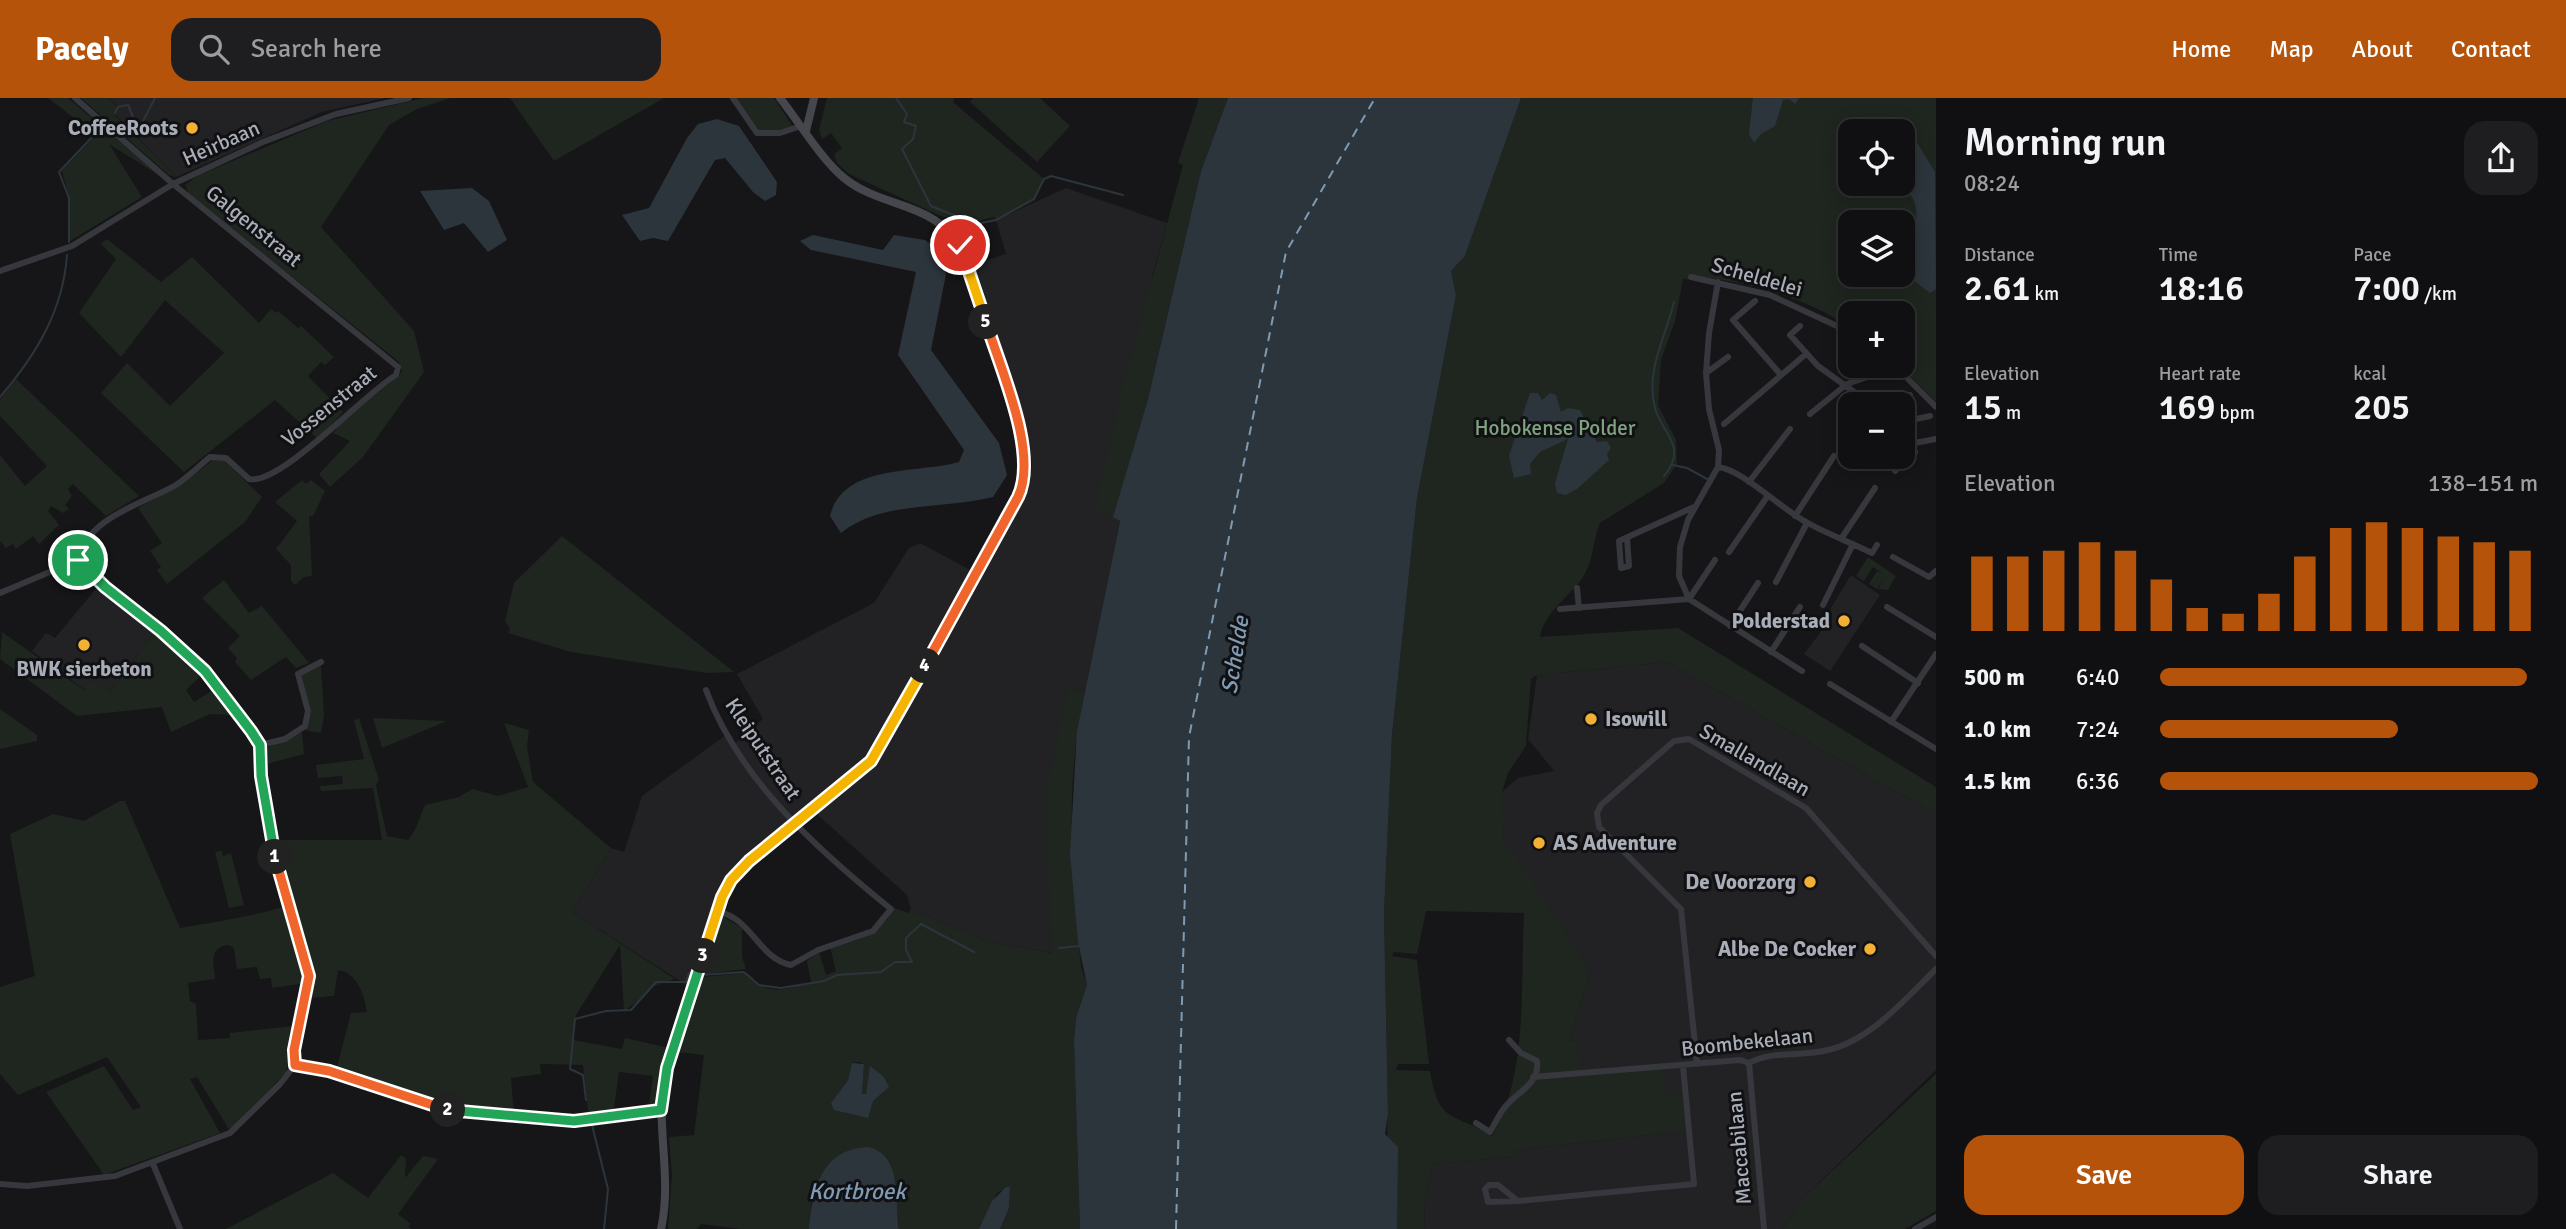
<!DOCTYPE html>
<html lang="en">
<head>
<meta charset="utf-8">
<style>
  body { margin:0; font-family:Signika,sans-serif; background:#1e1e20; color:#f1f3f6; height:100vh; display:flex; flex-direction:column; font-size:26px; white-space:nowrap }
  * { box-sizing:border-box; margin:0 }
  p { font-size:23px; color:#9c9d9f }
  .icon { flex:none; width:38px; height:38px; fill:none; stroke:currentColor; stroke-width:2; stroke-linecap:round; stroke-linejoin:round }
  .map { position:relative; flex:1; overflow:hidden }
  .sheet { display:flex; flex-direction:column; background:#101012; width:630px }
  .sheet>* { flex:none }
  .fabs { position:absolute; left:1838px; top:21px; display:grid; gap:14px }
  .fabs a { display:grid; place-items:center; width:77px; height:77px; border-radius:14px; background:#101012; box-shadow:0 4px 18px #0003,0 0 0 2px #303032; font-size:35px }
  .pin { position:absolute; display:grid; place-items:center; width:60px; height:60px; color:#fff; margin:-30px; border:4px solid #fff; border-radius:50%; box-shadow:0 2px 7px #0007 }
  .km { position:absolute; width:35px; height:35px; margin:-18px; border-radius:50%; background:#222; color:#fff; font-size:19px; line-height:35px; text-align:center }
  .round { display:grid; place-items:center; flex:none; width:74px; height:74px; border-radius:21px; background:#1e1e20 }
  .summary { display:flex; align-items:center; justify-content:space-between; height:119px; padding:0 28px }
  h1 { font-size:38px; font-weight:600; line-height:52px }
  .metrics { display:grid; grid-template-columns:repeat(3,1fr); gap:10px; height:119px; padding:7px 28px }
  .metrics div { display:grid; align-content:center }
  .metrics b { font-size:35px; font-weight:600 }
  .metrics small { font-size:19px; font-weight:400 }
  .metrics p { font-size:19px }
  .chart { height:196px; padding:14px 28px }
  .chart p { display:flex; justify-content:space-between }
  .chart svg { width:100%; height:126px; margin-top:7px; stroke:#b45309; stroke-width:6 }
  .button { display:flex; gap:14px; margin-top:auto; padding:14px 28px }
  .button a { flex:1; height:80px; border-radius:21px; background:#b45309; color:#fff; font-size:28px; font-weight:600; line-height:80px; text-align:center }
  .button a+a { background:#1e1e20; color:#f1f3f6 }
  ul { padding:0 28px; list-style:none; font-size:23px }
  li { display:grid; grid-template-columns:112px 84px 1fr; align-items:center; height:52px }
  li i { height:18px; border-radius:9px; background:#b45309 }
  header { display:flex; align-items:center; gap:42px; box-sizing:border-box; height:98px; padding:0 35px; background:#b45309; color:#fff }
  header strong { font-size:33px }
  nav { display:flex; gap:38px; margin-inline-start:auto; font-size:24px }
  .search { width:490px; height:63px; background:#1e1e20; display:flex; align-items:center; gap:18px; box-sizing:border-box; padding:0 24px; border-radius:21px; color:#9c9d9f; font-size:26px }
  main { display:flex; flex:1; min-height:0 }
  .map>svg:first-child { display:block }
  .built { fill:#222225 }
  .green { fill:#1e261f; fill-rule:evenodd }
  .water { fill:#2c353c }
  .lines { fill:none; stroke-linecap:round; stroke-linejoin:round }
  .stream { stroke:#2c353c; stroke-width:2 }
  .ferry { stroke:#7f9bb3; stroke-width:2; stroke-dasharray:9 7; stroke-linecap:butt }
  .street { stroke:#37383d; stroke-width:6 }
  .secondary { stroke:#45474d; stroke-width:8 }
  .split-1-casing { stroke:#fff; stroke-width:14 }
  .split-2-casing { stroke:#fff; stroke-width:14 }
  .split-3-casing { stroke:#fff; stroke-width:14 }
  .split-4-casing { stroke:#fff; stroke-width:14 }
  .split-5-casing { stroke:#fff; stroke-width:14 }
  .split-6-casing { stroke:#fff; stroke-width:14 }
  .split-1 { stroke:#22a559; stroke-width:9 }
  .split-2 { stroke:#f0652b; stroke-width:9 }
  .split-3 { stroke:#22a559; stroke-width:9 }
  .split-4 { stroke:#f5b400; stroke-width:9 }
  .split-5 { stroke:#f0652b; stroke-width:9 }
  .split-6 { stroke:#f5b400; stroke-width:9 }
  .poi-dot { fill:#f2b134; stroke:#111113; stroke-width:2.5 }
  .labels { text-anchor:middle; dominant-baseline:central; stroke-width:6; stroke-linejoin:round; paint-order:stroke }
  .poi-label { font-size:21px; font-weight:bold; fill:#a8adb8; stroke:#111113; text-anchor:end }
  .street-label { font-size:21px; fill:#a8adb8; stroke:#111113 }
  .park-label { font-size:21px; fill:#7fa381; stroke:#111113 }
  .water-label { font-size:23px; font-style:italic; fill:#7f9bb3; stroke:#111113 }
</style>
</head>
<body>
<header>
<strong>Pacely</strong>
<div class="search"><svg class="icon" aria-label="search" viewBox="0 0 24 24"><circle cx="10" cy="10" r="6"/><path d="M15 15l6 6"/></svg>Search here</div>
<nav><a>Home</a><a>Map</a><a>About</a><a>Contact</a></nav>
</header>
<main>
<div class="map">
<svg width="1936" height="1131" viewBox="0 0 1936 1131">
  <rect width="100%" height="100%" fill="#161618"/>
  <!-- built -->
  <path class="built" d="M107,0H385L322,14L176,79L115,16L120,10Z
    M1066,90L1167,125L1152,179L1120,422L1085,594L1068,589L1053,855L990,844L911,812L907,797L810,710L748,759L725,782L712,813L688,888L572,814L611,750L624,754L642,698L726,637L732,648L763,621L737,576L874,505L909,450L920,445L981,478L1029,390L1032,367L1030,346L975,166L1006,156L996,122Z
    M1851,477L1880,497L1830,573L1804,556L1822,532L1829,513Z
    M99,487L155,533L110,594L85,592L32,553L46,535L55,540Z
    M1667,564L1936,716V972L1802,1101L1783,1131H1424L1425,1101L1432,1066L1510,1059L1515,1052L1685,1033L1665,999L1580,972L1578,944L1569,942L1588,883L1512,757L1504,741L1501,703L1502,694L1518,680L1554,673L1528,641L1537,577Z"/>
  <!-- green -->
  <path class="green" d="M48,0H68L165,81L109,46L142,99L70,143V102L62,73L96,37Z
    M81,0H107L120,11L115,17L176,79L169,77Z
    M424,0H450L417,11L389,27L321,129L414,233L424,274L363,359L330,389L319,376L350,343L333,335L346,319L399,278L402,273L399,264L189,96L185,87L197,78L327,23Z
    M510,0H664L554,63Z
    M736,0H774L793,29L771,34L759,32Z
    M827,0H954L953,4L1044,81L1034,101L997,121L993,119L976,124L957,117L959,119H943L849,76L837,65L834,56L842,50L831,35L822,41L819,32Z
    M973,0H1040L1070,28L1037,64L970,4Z
    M1199,0H1228L1201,73L1148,301L1113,419L1095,412L1122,291L1183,67L1178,65Z
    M1521,0H1936V304L1900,268L1902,215H1850V230C1808,200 1754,186 1704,179L1703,183L1683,181L1675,223L1661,262L1658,307L1676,342L1677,366L1664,385L1600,425C1592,444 1594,465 1581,482C1567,501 1544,515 1540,539L1678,530L1936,689V716L1667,564L1537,577L1531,581L1526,648L1508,675L1502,694L1504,741L1587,869L1588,883L1569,942L1578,944L1581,972L1662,965L1665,999L1682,997L1686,1033L1516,1052L1510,1059L1432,1066L1425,1101L1424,1131H1397C1396,1092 1384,1052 1388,1016L1384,815L1392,637L1417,400L1456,197L1451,173L1465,158ZM1850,33H1902V86H1850ZM1850,124H1902V177H1850ZM1426,813L1524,815C1520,887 1529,975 1492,1038C1453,1013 1439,1028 1430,973L1396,972L1398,966H1429L1417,862L1392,858L1394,854L1417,856Z
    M107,141L161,184L192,159L259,225L271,211L276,215L278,213L298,230L301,228L334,259L325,267L321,264L308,278L343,314L318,341L275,302L184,374L101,295L127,265L170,308L224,255L165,202L121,259L79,215L116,161L101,146Z
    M16,281L139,398L106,418L73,386L68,391L72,398L65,407L69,411L63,415L51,408L48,413L59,427L39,446L33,438L16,451L13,446L6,450L0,443V357L25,388L47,368L0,318V302Z
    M214,361L224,362L262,399L245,424L167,486L157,472L161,469L150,453L162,445L138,410L184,385Z
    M302,382L306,386L311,382L325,393L313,418H309L312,478L304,479L295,487L291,483V467L276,451L297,423L275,404Z
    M562,438L734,574L707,575L571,554L508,535L510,531L505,523L514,485Z
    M1868,459L1896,478L1888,492L1878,491L1886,478L1877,491L1869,486L1877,473L1883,476L1873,469L1864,483L1856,478Z
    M224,482L249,515L262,508L309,565L296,570L286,559L251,582L235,564L237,560L228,550L240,538L202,500Z
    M155,533L201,578L186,592L194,604L216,590L236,617L210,616L171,634L162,609L77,618L0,561L2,534L84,592L93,582L110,594Z
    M321,568L324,617L321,635L304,632L311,614L301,576Z
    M1068,589L1085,594C1064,689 1072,773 1081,869L1087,887L1076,920L1074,943L1080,1131H1000L1009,1110L1010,1089L997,1095L979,1131H899L895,1082L813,1093L809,1131H741L701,1126L696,1131H668L672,1077L669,1039L694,1037L704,957L678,954L720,817L742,830V859L746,871L704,876L702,879L745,875C766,898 783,893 811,884L807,863L819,854L826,877L836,873L830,849C859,842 879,838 894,810L908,815L911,812L990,844L1052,855L1045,703ZM859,964L864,966L862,996L866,997L870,969L884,979L888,989L873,1003L831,1005L848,982L852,965Z
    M0,611L37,637V643L0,651Z
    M359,620L379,682L376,687L387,738L408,742L415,732L425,707L459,699L472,691L498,698L528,689L504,625L529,632L527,649L533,684L611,750L572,814L675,881L651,889L643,900L624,913L620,847L576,917L573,942L622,951L625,940L669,950L660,980L658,1005L653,1009L649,1007L653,978L619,974L613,1017L589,1021L583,967L540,966L541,976L511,980L514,1017L437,1008L336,973L351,915L367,914C364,897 358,875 338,872L334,898L311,900L313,874L274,742H382L373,690L321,693L320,688L343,686L342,678L318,680L316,667L364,661L354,622Z
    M373,620L447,623L382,650Z
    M302,634L304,656L263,667L264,651Z
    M120,703H125L180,830C216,824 251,819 286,808L306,885L272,890L271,880L260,881L257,869L237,871L234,850L228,847C208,850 214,865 215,881L188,885L190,903L196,906L198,942L230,940V935L293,928L296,930L286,974L230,1033L197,979L190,981L220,1035L104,1077L46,994L104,968L133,1012L141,1009L107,959L18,997L0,976V889L35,878L10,736L53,716L84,723Z
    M222,753L223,758L231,755L244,807L229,810L215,754Z
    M1936,976V1113L1905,1131H1783L1802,1101Z
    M401,1057L406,1060L405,1080L423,1058L438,1061L398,1116L411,1126L408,1128L411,1131H226L333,1075L368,1100Z"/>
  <!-- water -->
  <path class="water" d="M1228,0H1521L1465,158L1451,173L1456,197L1417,400L1392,637L1384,815L1388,1016L1385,1036L1398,1049L1397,1131H1080L1074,943L1076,920L1087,887L1078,844L1070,755L1077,633L1120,423L1113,419L1148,301L1201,73Z
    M1753,0H1799L1795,6L1789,1L1783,2L1775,28L1761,36L1754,45L1749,36Z
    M717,21L739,28L777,84L776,97L765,103L753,94L725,60L715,62L668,143L653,140L640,143L622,117L649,110L687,40L698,26Z
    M1918,46L1935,74L1936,191L1930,195L1909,179C1909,171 1905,158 1907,151C1914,133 1922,115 1911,97L1879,86H1902V48Z
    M472,90L489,103L507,142L488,154L464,125L444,132L420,93Z
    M813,137L883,152L894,137L925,142L942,154L946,176L931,252L999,345L1007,377L993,399C943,412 882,402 841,435L830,418C843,365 917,376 959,364L964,352L898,257L916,174L811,152L800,143Z
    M1530,295H1538L1542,302L1550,295L1556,297L1561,314L1568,310L1580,312L1597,344L1607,343L1611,350L1607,356L1609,362L1577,391L1566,397L1557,395L1555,385L1568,341L1540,354L1530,366L1531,376L1514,380L1509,358Z
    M852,965L864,966L862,996H866L870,968L884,979L889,989L873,1003L868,1020L834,1012L831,1005L848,982Z
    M867,1049C903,1055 895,1104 899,1131H809C813,1092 820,1052 867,1049Z
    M1006,1089H1010L1009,1110L1000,1131H979L992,1103Z"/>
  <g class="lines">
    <!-- stream -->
    <path class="stream" d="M896,0L907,16L904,24L916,28L913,41L902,51L931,108L976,126L996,122L1034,101L1044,81L1051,78L1123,97
      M115,15L118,9L128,7L135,24L142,25L155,0
      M69,144V100L59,74L96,35
      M0,299C36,257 63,213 67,157
      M1673,367L1687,370L1707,381
      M1664,378C1689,348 1661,335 1655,310C1645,273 1666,238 1674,204
      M1059,850L1079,848
      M701,877L744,874L759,887L781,890L824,883L837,877L881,874L895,864H912L906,852V840L921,826L974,854
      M586,1002L583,977L570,971L575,921L606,913L631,912L656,884H686L689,875
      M592,1027L608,1091L604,1131"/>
    <!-- ferry -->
    <path class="ferry" d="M1176,1131L1189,639L1286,154L1375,0"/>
    <!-- street -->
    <path class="street" d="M75,0L173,86L398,269L396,277C365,295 280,388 249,381L226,360L210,359C199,368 188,379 176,387C143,406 87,419 78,462
      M733,0L757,35H780L801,28
      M0,173L72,148L173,86L263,44L336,16L409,0
      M1691,179L1770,197L1850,234
      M1718,184L1709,235L1706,275L1709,311L1719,352L1718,369L1688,422L1680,449L1679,478L1689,501L1802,573
      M1755,203L1733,222L1781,277
      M1800,228L1790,237L1818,268L1871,306
      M1895,268L1936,309
      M1706,275L1728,259
      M1878,306L1910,297
      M1810,316L1847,286L1896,269
      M1902,324L1930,318
      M1724,326L1806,256
      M1909,346L1936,341
      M1718,369C1743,372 1780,410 1806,424C1827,436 1850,444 1872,455L1877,447
      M1895,373L1915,354L1902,339
      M1749,384L1790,331
      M1795,418L1834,358
      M1627,440L1629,468L1621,470L1619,443L1694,409
      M1841,441L1875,390
      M1729,454L1767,399
      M1893,459L1929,479L1936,473
      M78,462L105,489L205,573L260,647L273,751L309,878L294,952L295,967
      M1776,484L1807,425
      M1577,490L1579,510
      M0,495L78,462
      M1823,507L1853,446
      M1887,509L1936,539
      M1560,511L1689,501L1715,462
      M1730,528L1758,485
      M1862,548L1918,585
      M1771,554L1800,509
      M1830,586L1936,651
      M706,592C739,682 819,753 891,811L873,833L818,852L791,867C759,861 751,819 718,814
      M1891,624L1936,556
      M260,647L285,641L305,628L308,613L298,576L321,564
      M1749,965L1764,1131
      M1697,966L1681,811L1599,729L1597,715L1601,707L1674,643L1689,641L1806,710L1936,858
      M295,967L329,973L429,1008L461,1014L574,1023L661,1012
      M1533,979L1740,962L1749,965C1772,952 1803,959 1828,952C1871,942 1906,900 1936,871
      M1476,1025L1490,1034C1495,1026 1499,1016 1505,1009C1517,994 1540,986 1537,963L1521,955L1509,942
      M153,1066L180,1131
      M0,1086L27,1088L115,1078L230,1035L280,986L295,967
      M1518,1103L1488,1104L1485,1091L1489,1087H1498L1518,1103L1694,1086L1683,968
      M1915,1131L1936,1119"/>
    <!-- secondary -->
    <path class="secondary" d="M806,33L814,0
      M661,1131C672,1082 657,1034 663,985L722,799L731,782L749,763L871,663L1018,399L1025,377L1024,347L966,159C937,100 887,114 844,80C821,61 799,24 780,0"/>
  </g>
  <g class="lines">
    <defs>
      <path id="split-1" d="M78,462L105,489L161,533L205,573L251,633L260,647L261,678L275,759"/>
      <path id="split-2" d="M275,759L309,878L294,952L295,967L329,973L448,1012"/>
      <path id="split-3" d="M448,1012L574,1023L661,1012L667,970L703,858"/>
      <path id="split-4" d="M703,858L722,799L731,782L749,763L871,663L925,568"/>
      <path id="split-5" d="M925,568L1018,399C1039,355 1000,270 986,224"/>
      <path id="split-6" d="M960,147L986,224"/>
    </defs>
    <!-- split-1 casing -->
    <use href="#split-1" class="split-1-casing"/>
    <!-- split-2 casing -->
    <use href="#split-2" class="split-2-casing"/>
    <!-- split-3 casing -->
    <use href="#split-3" class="split-3-casing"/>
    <!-- split-4 casing -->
    <use href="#split-4" class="split-4-casing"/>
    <!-- split-5 casing -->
    <use href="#split-5" class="split-5-casing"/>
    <!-- split-6 casing -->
    <use href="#split-6" class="split-6-casing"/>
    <!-- split-1 -->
    <use href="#split-1" class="split-1"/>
    <!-- split-2 -->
    <use href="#split-2" class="split-2"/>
    <!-- split-3 -->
    <use href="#split-3" class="split-3"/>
    <!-- split-4 -->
    <use href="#split-4" class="split-4"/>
    <!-- split-5 -->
    <use href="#split-5" class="split-5"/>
    <!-- split-6 -->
    <use href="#split-6" class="split-6"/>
  </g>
  <!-- markers -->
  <g class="poi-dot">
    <circle cx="192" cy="30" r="7"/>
    <circle cx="1844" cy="523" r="7"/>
    <circle cx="84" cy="547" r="7"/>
    <circle cx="1591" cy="621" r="7"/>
    <circle cx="1539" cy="745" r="7"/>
    <circle cx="1810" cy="784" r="7"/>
    <circle cx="1870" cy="851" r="7"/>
  </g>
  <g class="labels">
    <!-- poi labels -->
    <g class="poi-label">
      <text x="178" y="30">CoffeeRoots</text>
      <text x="1830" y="523">Polderstad</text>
      <text x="84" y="571" text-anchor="middle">BWK sierbeton</text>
      <text x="1605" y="621" text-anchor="start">Isowill</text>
      <text x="1553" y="745" text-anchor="start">AS Adventure</text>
      <text x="1796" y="784">De Voorzorg</text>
      <text x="1856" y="851">Albe De Cocker</text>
    </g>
    <!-- street labels -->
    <g class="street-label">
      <text transform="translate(221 45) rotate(-24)">Heirbaan</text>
      <text transform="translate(254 128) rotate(39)">Galgenstraat</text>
      <text transform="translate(1757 179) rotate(16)">Scheldelei</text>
      <text transform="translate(329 308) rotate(-39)">Vossenstraat</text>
      <text transform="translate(763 651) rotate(56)">Kleiputstraat</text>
      <text transform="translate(1755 662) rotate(30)">Smallandlaan</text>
      <text transform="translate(1747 944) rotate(-6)">Boombekelaan</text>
      <text transform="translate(1739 1050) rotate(-95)">Maccabilaan</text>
    </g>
    <!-- park labels -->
    <g class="park-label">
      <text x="1555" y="330">Hobokense Polder</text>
    </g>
    <!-- water labels -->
    <g class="water-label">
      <text transform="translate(1235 557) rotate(-81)">Schelde</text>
      <text x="857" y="1093">Kortbroek</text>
    </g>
  </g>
</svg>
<div class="fabs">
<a><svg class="icon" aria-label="locate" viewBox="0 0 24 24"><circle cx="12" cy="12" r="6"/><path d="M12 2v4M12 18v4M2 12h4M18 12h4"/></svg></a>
<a><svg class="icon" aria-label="layers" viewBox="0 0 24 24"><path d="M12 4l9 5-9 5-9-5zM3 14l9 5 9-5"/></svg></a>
<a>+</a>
<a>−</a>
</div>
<div class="pin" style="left:78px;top:462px;background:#1e9e55"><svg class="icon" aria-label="arrive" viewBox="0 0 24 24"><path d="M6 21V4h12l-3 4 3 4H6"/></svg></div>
<div class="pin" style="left:960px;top:147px;background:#d93025"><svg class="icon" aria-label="check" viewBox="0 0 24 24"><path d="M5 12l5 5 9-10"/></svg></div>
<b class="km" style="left:275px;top:759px">1</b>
<b class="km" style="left:448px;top:1012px">2</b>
<b class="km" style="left:703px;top:858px">3</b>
<b class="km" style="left:925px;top:568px">4</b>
<b class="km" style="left:986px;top:224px">5</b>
</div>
<section class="sheet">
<div class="summary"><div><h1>Morning run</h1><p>08:24</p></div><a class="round"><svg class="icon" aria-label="share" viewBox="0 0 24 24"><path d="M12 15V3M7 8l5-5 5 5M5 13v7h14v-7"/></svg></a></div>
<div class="metrics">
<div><p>Distance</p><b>2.61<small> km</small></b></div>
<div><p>Time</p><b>18:16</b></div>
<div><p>Pace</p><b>7:00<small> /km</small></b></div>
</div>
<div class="metrics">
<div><p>Elevation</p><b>15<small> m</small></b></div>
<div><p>Heart rate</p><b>169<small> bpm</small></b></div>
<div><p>kcal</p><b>205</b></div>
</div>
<div class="chart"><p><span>Elevation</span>138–151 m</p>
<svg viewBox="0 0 160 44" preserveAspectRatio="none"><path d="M5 44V18M15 44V18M25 44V16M35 44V13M45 44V16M55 44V26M65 44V36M75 44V38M85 44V31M95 44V18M105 44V8M115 44V6M125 44V8M135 44V11M145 44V13M155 44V16"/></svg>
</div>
<ul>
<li><b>500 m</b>6:40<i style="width:97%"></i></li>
<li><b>1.0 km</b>7:24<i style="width:63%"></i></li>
<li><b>1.5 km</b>6:36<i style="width:100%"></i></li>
</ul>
<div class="button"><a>Save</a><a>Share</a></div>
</section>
</main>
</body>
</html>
